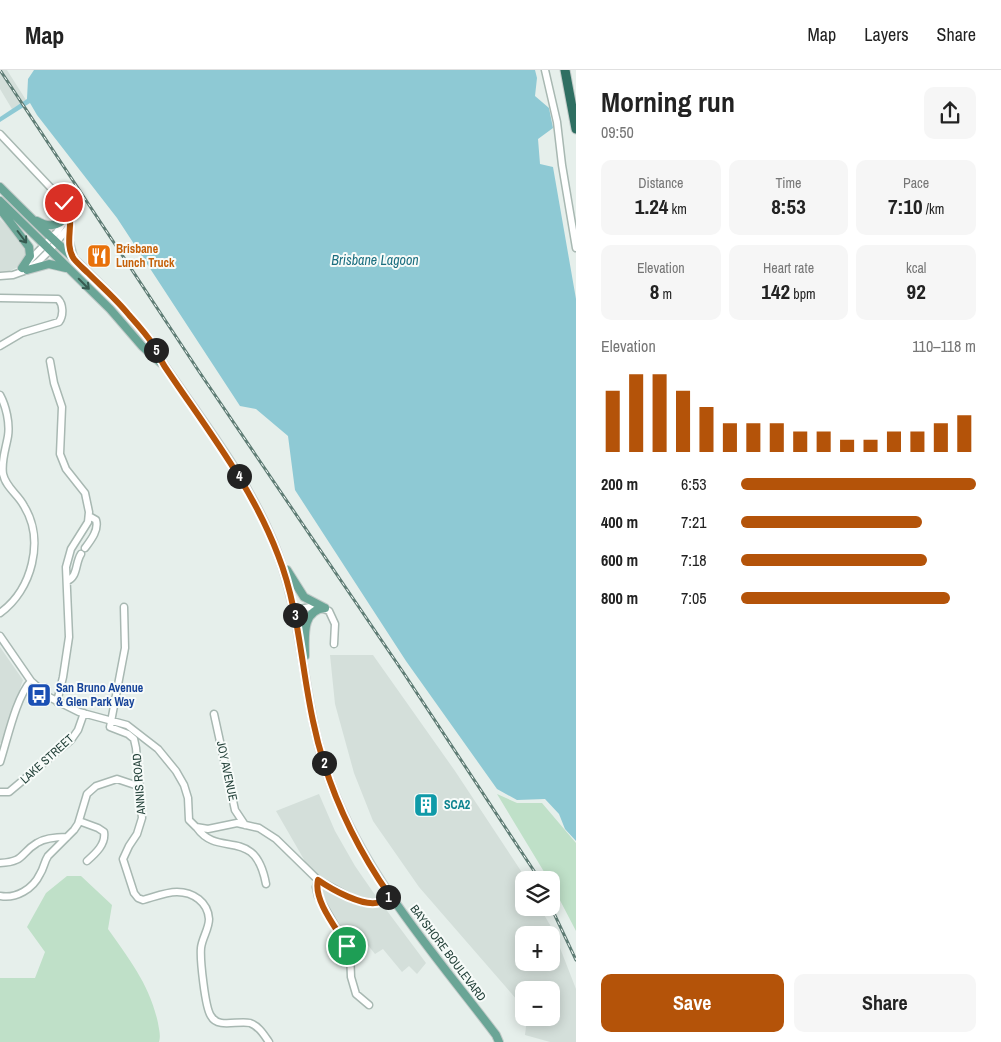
<!DOCTYPE html>
<html lang="en">
<head>
<meta charset="utf-8">
<style>
  body { margin:0; font-family:"Archivo Narrow",sans-serif; background:#f6f6f6; color:#222; height:100vh; display:flex; flex-direction:column; font-size:19px; white-space:nowrap }
  * { box-sizing:border-box; margin:0 }
  p { font-size:16px; color:#767676 }
  .icon { flex:none; width:28px; height:28px; fill:none; stroke:currentColor; stroke-width:2; stroke-linecap:round; stroke-linejoin:round }
  .map { position:relative; flex:1; overflow:hidden }
  .details { display:flex; flex-direction:column; background:#fff; width:425px }
  .details>* { flex:none }
  .tools { position:absolute; left:515px; top:801px; display:grid; gap:10px }
  .tools a { display:grid; place-items:center; width:45px; height:45px; border-radius:10px; background:#fff; box-shadow:0 2px 12px #0003; font-size:25px }
  .pin { position:absolute; display:grid; place-items:center; width:42px; height:42px; color:#fff; margin:-21px; border:2px solid #fff; border-radius:50%; box-shadow:0 1px 5px #0007 }
  .km { position:absolute; width:25px; height:25px; margin:-12px; border-radius:50%; background:#222; color:#fff; font-size:14px; line-height:25px; text-align:center }
  .round { display:grid; place-items:center; flex:none; width:52px; height:52px; border-radius:10px; background:#f6f6f6 }
  .summary { display:flex; align-items:center; justify-content:space-between; height:85px; padding:0 25px }
  h1 { font-size:28px; font-weight:800; line-height:38px }
  .metrics { display:grid; grid-template-columns:repeat(3,1fr); gap:8px; height:85px; padding:5px 25px }
  .metrics div { display:grid; align-content:center; border-radius:10px; background:#f6f6f6; text-align:center }
  .metrics b { font-size:21px; font-weight:800 }
  .metrics small { font-size:14px; font-weight:400 }
  .metrics p { font-size:14px }
  .chart { height:140px; padding:10px 25px }
  .chart p { display:flex; justify-content:space-between }
  .chart svg { width:100%; height:90px; margin-top:5px; stroke:#b45309; stroke-width:6 }
  .primary-button { display:flex; gap:10px; margin-top:auto; padding:10px 25px }
  .primary-button a { flex:1; height:58px; border-radius:10px; background:#b45309; color:#fff; font-size:20px; font-weight:800; line-height:58px; text-align:center }
  .primary-button a+a { background:#f6f6f6; color:#222 }
  ul { padding:0 25px; list-style:none; font-size:16px }
  li { display:grid; grid-template-columns:80px 60px 1fr; align-items:center; height:38px }
  li i { height:12px; border-radius:6px; background:#b45309 }
  header { display:flex; align-items:center; gap:30px; box-sizing:border-box; height:70px; padding:0 25px; background:#fff; border-bottom:1px solid #e0e0e0 }
  header strong { font-size:24px }
  nav { display:flex; gap:28px; margin-inline-start:auto; font-size:18px }
  main { display:flex; flex:1; min-height:0 }
  .map>svg:first-child { display:block }
  .built { fill:#d4dfda; fill-rule:evenodd }
  .green { fill:#bfe0c8 }
  .water { fill:#8ec9d4 }
  .lines { fill:none; stroke-linecap:round; stroke-linejoin:round }
  .minor-casing { stroke:#a8b8b2; stroke-width:9 }
  .major-casing { stroke:#c2cac8; stroke-width:10 }
  .highway-casing { stroke:#c2cac8; stroke-width:11 }
  .minor { stroke:#fff; stroke-width:6 }
  .major { stroke:#6aa596; stroke-width:8 }
  .highway { stroke:#2f6f62; stroke-width:9 }
  .rail-casing { stroke:#5f7d75; stroke-width:3 }
  .rail { stroke:#f7fbf9; stroke-width:1; stroke-dasharray:4; stroke-linecap:butt }
  .oneway { stroke:#365b51 }
  .route-casing { stroke:#fff; stroke-width:10 }
  .route { stroke:#b45309; stroke-width:6 }
  .labels { text-anchor:middle; dominant-baseline:central; stroke-width:4; stroke-linejoin:round; paint-order:stroke }
  .food-label { font-size:12px; font-weight:bold; fill:#c56008; stroke:#f7fbf9; text-anchor:start }
  .transit-label { font-size:12px; font-weight:bold; fill:#164399; stroke:#f7fbf9; text-anchor:start }
  .street-label { font-size:12px; fill:#24423a; stroke:#f7fbf9 }
  .culture-label { font-size:12px; font-weight:bold; fill:#0d838f; stroke:#f7fbf9; text-anchor:start }
  .water-label { font-size:14px; font-style:italic; fill:#1c6f80; stroke:#f7fbf9 }
</style>
</head>
<body>
<header>
<strong>Map</strong>
<nav><a>Map</a><a>Layers</a><a>Share</a></nav>
</header>
<main>
<div class="map">
<svg width="576" height="972" viewBox="0 0 576 972">
  <rect width="100%" height="100%" fill="#e6efeb"/>
  <!-- built -->
  <path class="built" d="M0,0H7L26,30L12,39L0,19Z
    M0,149L24,173L27,184L24,190L18,197L8,202H0Z
    M0,577L23,610L1,673H0Z
    M330,585H373L455,701L521,801L526,810H524V838H540L553,860L576,919V972H550L525,965L527,948H551V920H524V938L419,817L373,751L354,703L335,634ZM524,865H551V892H524Z
    M319,724L335,761L355,796L373,822L426,893L417,904L409,896L402,902L383,879L375,884L363,869L352,877L323,830L321,820L325,810L306,793L276,741Z"/>
  <!-- green -->
  <path class="green" d="M497,724L517,733H542L576,773V861L551,813V810H549Z
    M67,806H81L112,835L108,859C129,889 150,915 158,953C159,960 161,965 159,972H0V908H35L45,882L27,857L46,823Z"/>
  <!-- water -->
  <path class="water" d="M34,0H535L537,8L535,26L549,38L553,58L538,69L540,94L553,97L576,229V771L565,759L559,744L545,729L517,730L497,719L406,591L295,420L288,366L256,339L240,336L117,148L37,45L30,33L0,52V47L27,29L28,9Z"/>
  <g class="lines">
    <defs>
      <path id="minor" d="M545,0L557,52L562,95L576,178
        M0,64L67,135L70,143L68,158L50,180L38,192L27,200L13,205L0,206
        M28,192L57,162L66,149
        M0,228L58,229C63,234 64,245 59,252L22,263L0,276
        M50,291L54,313L62,337L60,384L66,399L85,423L89,442L88,452L71,479L66,497L69,567L63,607L57,632
        M0,325C6,336 10,353 8,366C6,378 1,391 3,404C6,418 18,424 24,436C45,470 32,520 0,543
        M85,478C91,470 99,460 96,450L89,446
        M67,511C78,507 75,493 81,484
        M124,537L125,578L110,657L128,664L134,669L136,678L142,748L137,764L129,776L123,789L134,823L138,828L143,830C154,827 166,822 177,822C193,822 208,832 209,849C209,859 202,868 201,878C200,889 205,938 211,946C218,959 238,950 250,953C259,956 264,965 269,972
        M294,540L316,536L329,541L335,554L334,574
        M0,566L31,611L49,627L79,642L127,655L158,679L176,701L184,715L188,728L189,750L196,757L208,759L237,753L259,758L276,769L318,810L353,829L363,832L376,833L390,826
        M214,644L235,740L245,755
        M0,692C7,671 16,627 31,611
        M0,722H9L71,670L78,660L84,643
        M79,751L98,758L104,762C106,774 96,783 87,791
        M197,758C219,789 255,755 266,814
        M0,793C25,792 20,783 37,773C45,768 58,767 67,767
        M318,810L316,817L318,826L350,882L351,907L356,924L369,935
        M0,826C16,829 33,819 40,804C44,798 44,792 48,786L74,760L78,754L87,724L96,716L117,709L138,716"/>
      <path id="major" d="M0,117C18,135 36,153 54,170C79,194 106,218 129,245C137,255 147,265 154,276C158,283 161,291 166,298C204,353 246,407 272,469C303,541 301,620 324,694C357,798 431,879 496,965L499,972
        M0,131L110,239L142,276L161,293
        M0,139L29,177L30,186L22,198
        M70,148L69,171L73,186
        M37,151C47,157 58,157 66,147
        M27,200L49,194L66,198
        M287,500L304,527L325,538
        M305,586C305,568 301,540 325,538"/>
      <path id="highway" d="M565,0L576,59"/>
    </defs>
    <!-- minor casing -->
    <use href="#minor" class="minor-casing"/>
    <!-- major casing -->
    <use href="#major" class="major-casing"/>
    <!-- highway casing -->
    <use href="#highway" class="highway-casing"/>
    <!-- minor -->
    <use href="#minor" class="minor"/>
    <!-- major -->
    <use href="#major" class="major"/>
    <!-- highway -->
    <use href="#highway" class="highway"/>
    <defs>
      <path id="rail" d="M0,0L200,303L405,605L540,810
        M551,837L576,890"/>
    </defs>
    <!-- rail casing -->
    <use href="#rail" class="rail-casing"/>
    <!-- rail -->
    <use href="#rail" class="rail"/>
  </g>
  <!-- one-way arrows -->
  <defs><path id="oneway-shaft" d="M-6 0H5M1.5-3L5.5 0L1.5 3" fill="none" stroke-width="1.6" stroke-linecap="round" stroke-linejoin="round" transform="scale(1.25)"/></defs>
  <g class="oneway">
    <use href="#oneway-shaft" transform="translate(22 167) rotate(53)"/>
    <use href="#oneway-shaft" transform="translate(84 214) rotate(45)"/>
  </g>
  <g class="lines">
    <defs>
      <path id="route" d="M64,133C78,147 62,172 74,189C78,194 84,199 88,203C102,217 117,230 129,245C138,255 147,265 154,276C158,283 161,291 165,297C206,358 252,416 278,485C299,538 301,596 313,651C326,714 353,773 390,826C387,828 384,831 380,832C364,838 331,819 318,810C313,830 337,859 347,876"/>
    </defs>
    <!-- route casing -->
    <use href="#route" class="route-casing"/>
    <!-- route -->
    <use href="#route" class="route"/>
  </g>
  <!-- icons -->
  <defs>
    <symbol id="restaurant-square" viewBox="-11 -11 22 22"><rect x="-9" y="-9" width="18" height="18" rx="4" fill="#e8710a" stroke="#f7fbf9"/><path d="M-5-6h1v4h1v-4h1v4h1v-4h1v5L-1.5 .5V6h-2V.5L-5-1ZM5-6V6H3V1.5H1.5Q1.5-4 5-6Z" fill="#fff"/></symbol>
    <symbol id="bus-square" viewBox="-11 -11 22 22"><rect x="-9" y="-9" width="18" height="18" rx="4" fill="#1a4fb4" stroke="#f7fbf9"/><path d="M-5-6H5V4H4V6H2V4H-2V6H-4V4H-5ZM-3.5-4V0h7V-4ZM-3.5 1.2v1.5H-2V1.2ZM2 1.2v1.5H3.5V1.2Z" fill="#fff"/></symbol>
    <symbol id="building-square" viewBox="-11 -11 22 22"><rect x="-9" y="-9" width="18" height="18" rx="4" fill="#0f9aa8" stroke="#f7fbf9"/><path d="M-4-6H4V6H1V3H-1V6H-4ZM-2.5-4.3h1.7v1.8h-1.7ZM.8-4.3h1.7v1.8H.8ZM-2.5-1h1.7V.8h-1.7ZM.8-1h1.7V.8H.8Z" fill="#fff"/></symbol>
  </defs>
  <g fill-rule="evenodd">
    <use href="#restaurant-square" x="85" y="172" width="28" height="28"/>
    <use href="#bus-square" x="25" y="611" width="28" height="28"/>
    <use href="#building-square" x="412" y="721" width="28" height="28"/>
  </g>
  <g class="labels">
    <!-- food labels -->
    <g class="food-label">
      <text x="116" y="179">Brisbane<tspan x="116" dy="14">Lunch Truck</tspan></text>
    </g>
    <!-- transit labels -->
    <g class="transit-label">
      <text x="56" y="618">San Bruno Avenue<tspan x="56" dy="14">&amp; Glen Park Way</tspan></text>
    </g>
    <!-- street labels -->
    <g class="street-label">
      <text transform="translate(47 689) rotate(-42)">LAKE STREET</text>
      <text transform="translate(227 701) rotate(78)">JOY AVENUE</text>
      <text transform="translate(139 714) rotate(-94)">ANNIS ROAD</text>
      <text transform="translate(448 883) rotate(53)">BAYSHORE BOULEVARD</text>
    </g>
    <!-- culture labels -->
    <g class="culture-label">
      <text x="444" y="735">SCA2</text>
    </g>
    <!-- water labels -->
    <g class="water-label">
      <text x="375" y="190">Brisbane Lagoon</text>
    </g>
  </g>
</svg>
<div class="tools">
<a><svg class="icon" aria-label="layers" viewBox="0 0 24 24"><path d="M12 4l9 5-9 5-9-5zM3 14l9 5 9-5"/></svg></a>
<a>+</a>
<a>−</a>
</div>
<div class="pin" style="left:347px;top:876px;background:#1e9e55"><svg class="icon" aria-label="arrive" viewBox="0 0 24 24"><path d="M6 21V4h12l-3 4 3 4H6"/></svg></div>
<div class="pin" style="left:64px;top:133px;background:#d93025"><svg class="icon" aria-label="check" viewBox="0 0 24 24"><path d="M5 12l5 5 9-10"/></svg></div>
<b class="km" style="left:388px;top:827px">1</b>
<b class="km" style="left:324px;top:693px">2</b>
<b class="km" style="left:295px;top:545px">3</b>
<b class="km" style="left:239px;top:406px">4</b>
<b class="km" style="left:156px;top:280px">5</b>
</div>
<section class="details">
<div class="summary"><div><h1>Morning run</h1><p>09:50</p></div><a class="round"><svg class="icon" aria-label="share" viewBox="0 0 24 24"><path d="M12 15V3M7 8l5-5 5 5M5 13v7h14v-7"/></svg></a></div>
<div class="metrics">
<div><p>Distance</p><b>1.24<small> km</small></b></div>
<div><p>Time</p><b>8:53</b></div>
<div><p>Pace</p><b>7:10<small> /km</small></b></div>
</div>
<div class="metrics">
<div><p>Elevation</p><b>8<small> m</small></b></div>
<div><p>Heart rate</p><b>142<small> bpm</small></b></div>
<div><p>kcal</p><b>92</b></div>
</div>
<div class="chart"><p><span>Elevation</span>110–118 m</p>
<svg viewBox="0 0 160 44" preserveAspectRatio="none"><path d="M5 44V14M15 44V6M25 44V6M35 44V14M45 44V22M55 44V30M65 44V30M75 44V30M85 44V34M95 44V34M105 44V38M115 44V38M125 44V34M135 44V34M145 44V30M155 44V26"/></svg>
</div>
<ul>
<li><b>200 m</b>6:53<i style="width:100%"></i></li>
<li><b>400 m</b>7:21<i style="width:77%"></i></li>
<li><b>600 m</b>7:18<i style="width:79%"></i></li>
<li><b>800 m</b>7:05<i style="width:89%"></i></li>
</ul>
<div class="primary-button"><a>Save</a><a>Share</a></div>
</section>
</main>
</body>
</html>
